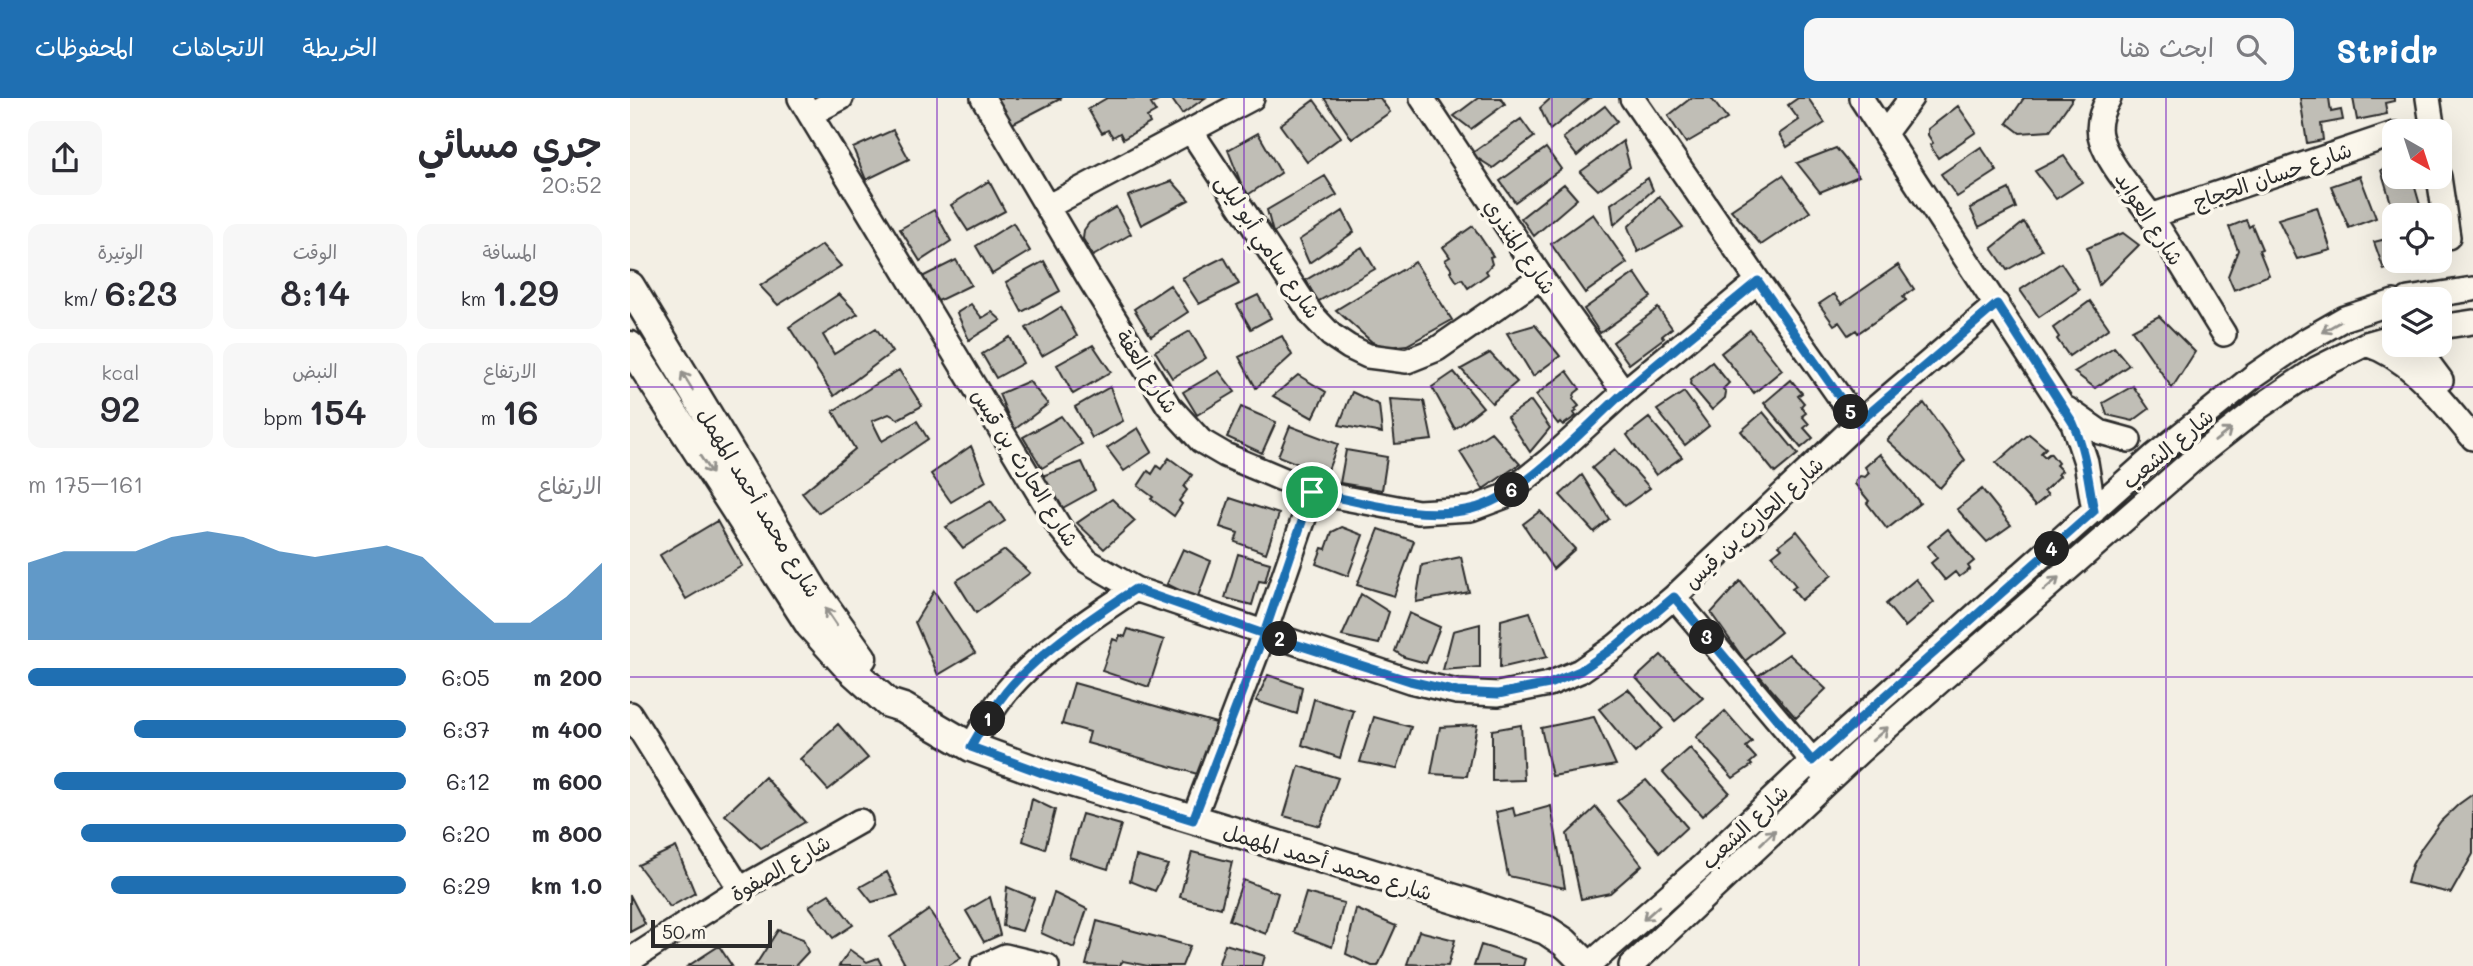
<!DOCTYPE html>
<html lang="ar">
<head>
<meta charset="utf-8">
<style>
  body { margin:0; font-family:Mali,"Playpen Sans Arabic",sans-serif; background:#f7f7f7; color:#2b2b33; direction:rtl; height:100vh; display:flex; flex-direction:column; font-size:26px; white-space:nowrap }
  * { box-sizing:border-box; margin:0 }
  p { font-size:23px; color:#7c7c81 }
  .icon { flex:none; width:38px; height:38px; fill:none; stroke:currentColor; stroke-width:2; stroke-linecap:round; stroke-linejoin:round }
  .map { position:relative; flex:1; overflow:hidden; direction:ltr }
  .drawer { display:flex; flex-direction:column; background:#fff; width:630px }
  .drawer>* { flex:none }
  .needle { width:46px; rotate:141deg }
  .fabs { position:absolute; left:1752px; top:21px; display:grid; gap:14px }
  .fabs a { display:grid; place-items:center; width:70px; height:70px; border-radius:14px; background:#fff; box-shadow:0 7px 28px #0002; font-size:35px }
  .scale { position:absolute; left:21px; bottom:18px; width:121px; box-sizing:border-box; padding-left:7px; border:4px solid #2b2b2b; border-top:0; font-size:19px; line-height:24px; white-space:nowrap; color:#2b2b2b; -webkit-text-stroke:5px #fbf7ec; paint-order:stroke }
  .pin { position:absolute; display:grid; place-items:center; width:60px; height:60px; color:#fff; margin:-30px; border:4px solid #fff; border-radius:50%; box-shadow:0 2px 7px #0007 }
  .km { position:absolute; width:35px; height:35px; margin:-18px; border-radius:50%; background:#222; color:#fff; font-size:19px; line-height:35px; text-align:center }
  .round { display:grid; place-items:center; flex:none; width:74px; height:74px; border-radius:14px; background:#f7f7f7 }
  .overview { display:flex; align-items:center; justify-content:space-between; height:119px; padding:0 28px }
  h1 { font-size:38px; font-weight:600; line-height:52px }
  .figures { display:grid; grid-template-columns:repeat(3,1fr); gap:10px; height:119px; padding:7px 28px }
  .figures div { display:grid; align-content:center; border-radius:14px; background:#f7f7f7; text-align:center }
  .figures b { font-size:35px; font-weight:600 }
  .figures small { font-size:19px; font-weight:400 }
  .figures p { font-size:19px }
  .chart { height:196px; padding:14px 28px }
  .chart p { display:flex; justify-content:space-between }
  .chart svg { width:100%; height:126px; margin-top:7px; fill:#1f6fb2; opacity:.7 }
  ul { padding:0 28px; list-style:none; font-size:23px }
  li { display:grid; grid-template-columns:112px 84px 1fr; align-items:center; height:52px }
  li i { height:18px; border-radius:9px; background:#1f6fb2 }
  header { display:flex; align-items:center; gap:42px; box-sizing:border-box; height:98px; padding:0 35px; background:#1f6fb2; color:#fff }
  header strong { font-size:33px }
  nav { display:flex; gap:38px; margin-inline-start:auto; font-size:24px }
  .search { width:490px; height:63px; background:#f7f7f7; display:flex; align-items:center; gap:18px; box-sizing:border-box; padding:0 24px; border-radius:14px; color:#7c7c81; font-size:26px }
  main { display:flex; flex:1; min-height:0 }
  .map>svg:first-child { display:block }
  .building { fill:#c0beb6; stroke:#2b2b2b; stroke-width:2 }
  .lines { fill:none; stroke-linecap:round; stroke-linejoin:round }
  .minor-casing { stroke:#2b2b2b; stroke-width:28 }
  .major-casing { stroke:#2b2b2b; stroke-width:33 }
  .minor { stroke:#fbf7ec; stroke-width:23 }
  .major { stroke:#fbf7ec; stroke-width:28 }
  .oneway { stroke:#93918c }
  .route-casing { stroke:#fff; stroke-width:14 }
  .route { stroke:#1f6fb2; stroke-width:9 }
  .grid { fill:none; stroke:#7b2cbf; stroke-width:2; stroke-opacity:0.55 }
  .labels { text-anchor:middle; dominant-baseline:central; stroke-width:7; stroke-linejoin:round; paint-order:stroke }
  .street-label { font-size:21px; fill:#2b2b2b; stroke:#fbf7ec }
</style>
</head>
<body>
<header>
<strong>Stridr</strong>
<div class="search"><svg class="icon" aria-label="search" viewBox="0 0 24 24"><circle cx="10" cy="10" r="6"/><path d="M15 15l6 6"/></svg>ابحث هنا</div>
<nav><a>الخريطة</a><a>الاتجاهات</a><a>المحفوظات</a></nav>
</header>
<main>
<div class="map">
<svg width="1843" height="868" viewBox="0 0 1843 868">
  <rect width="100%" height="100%" fill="#f3efe4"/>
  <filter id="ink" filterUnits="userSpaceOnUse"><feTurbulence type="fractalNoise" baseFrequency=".0143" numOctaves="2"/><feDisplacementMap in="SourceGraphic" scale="14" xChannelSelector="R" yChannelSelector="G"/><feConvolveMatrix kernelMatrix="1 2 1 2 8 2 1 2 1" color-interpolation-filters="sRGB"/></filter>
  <g filter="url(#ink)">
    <!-- building -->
    <path class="building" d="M363,0H432L382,26Z
      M477,0H526L528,3L521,6L526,14L517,19L520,25L493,41L490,35L483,39L478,32L472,35L458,11Z
      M541,0H575L552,16Z
      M694,0H750L760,14L722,41Z
      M848,0H871L875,6L841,31L824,18Z
      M921,0H960L920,32L910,10Z
      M1061,0H1081L1097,21L1056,45L1038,18Z
      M1168,0H1178L1195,25L1157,49L1149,36L1169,22L1158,7Z
      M1394,0H1443L1420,33L1390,35L1377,25Z
      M1670,0H1699L1701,14L1711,12L1713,22L1691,26L1693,42L1677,45Z
      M1723,0H1764V3L1755,5L1757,16L1727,22Z
      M684,2L711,39L677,64L650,27Z
      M975,8L987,23L947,58L933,40Z
      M1328,8L1346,34L1308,60L1300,47L1303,45L1298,37V31Z
      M891,21L904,39L863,70L841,56Z
      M263,32L279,61L236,82L223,50Z
      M628,35L651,75L616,98L598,52Z
      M993,43L1000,69L968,92L950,74Z
      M1351,49L1367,73L1327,99L1311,76Z
      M916,50L931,71L885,104L870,83Z
      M1206,50L1229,78L1190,94L1167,65Z
      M1434,58L1452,84L1426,101L1405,73Z
      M1764,68V79H1782L1790,107L1764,115L1751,72Z
      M1153,77L1180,114L1131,147L1101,112Z
      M695,78L707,97L643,135L637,112Z
      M1730,78L1746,120L1719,130L1701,88Z
      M1018,80L1023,92L984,127L981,106Z
      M359,83L375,113L338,133L321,107Z
      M542,83L559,102L511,127L498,98Z
      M934,86L947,101L904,138L891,120Z
      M1379,91L1386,110L1349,129L1340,110Z
      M1029,98L1053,129L1008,154L998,129Z
      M486,109L501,136L463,158L453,141L454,132L459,125Z
      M1687,109L1701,152L1667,161L1648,121Z
      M304,112L321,143L290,163L270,131Z
      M713,113L724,134L679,165L669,142Z
      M963,116L997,165L955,195L921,146Z
      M1616,122L1619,129L1622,127L1632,151L1629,152L1639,177L1604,192L1598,178L1608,152L1599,129Z
      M1394,124L1412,152L1377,172L1362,150Z
      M383,125L400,153L362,176L346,148Z
      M843,128L863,158L860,159L862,166L856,173L858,176L838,190L832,181L827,184L820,173L822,172L815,162L820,159L813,149Z
      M1493,135L1509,147L1469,187L1457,150Z
      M1764,139V163H1775L1754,172L1744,144Z
      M192,147L211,168L148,207L130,188Z
      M732,149L745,171L687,204L676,182Z
      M594,159L609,186L569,206L552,180Z
      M326,162L341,187L306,204L290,180Z
      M414,163L430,193L392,214L376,184Z
      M785,164L822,222L777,247L757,249L742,244L706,212Z
      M1431,165L1449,192L1409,219L1390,192Z
      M1268,167L1284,191L1273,199L1276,202L1228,235L1226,232L1218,237L1209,224L1204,227L1189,206L1204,196L1212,206Z
      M1005,175L1021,199L970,235L954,211Z
      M540,187L558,214L521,238L504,211Z
      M209,196L228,216L193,237L204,256L246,230L262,254L204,298L159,229Z
      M628,197L641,220L621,231L607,207Z
      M1460,203L1479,230L1439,258L1427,241L1429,239L1423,230Z
      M341,206L352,220L362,214L371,222L339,242L327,215Z
      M431,209L447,238L412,258L396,230Z
      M1028,210L1042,230L1032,238L1034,240L999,266L983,244Z
      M1529,218L1565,254L1542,290L1502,232Z
      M905,227L930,258L903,278L877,235Z
      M1120,232L1152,272L1124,295L1091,255Z
      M560,233L576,260L542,280L525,253Z
      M652,238L662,257L626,290L609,259Z
      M380,239L393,265L366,280L352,256Z
      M463,247L481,274L443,296L427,267Z
      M1484,249L1499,267L1465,290L1444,274Z
      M860,255L887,284L862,305L831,271Z
      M1082,264L1099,285L1093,291L1096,294L1095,300L1082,312L1060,286L1061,281Z
      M269,272L292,308L268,321L259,316L242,323L252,343L287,323L298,341L188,415L172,395L225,351L203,313Z
      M589,273L605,294L567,317L553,294Z
      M937,273L950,291L945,295L943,301L949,308L945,311L947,313L944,315L946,318L933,327L930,324L928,326L906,297Z
      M824,274L853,309L825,331L802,289Z
      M668,277L696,294L683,320L643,298Z
      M1161,282L1172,295L1168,298L1174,305L1171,308L1176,315L1172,318L1179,326L1174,330L1183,340L1171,350L1134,305Z
      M399,283L418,306L384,332L369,296Z
      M1503,288L1519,311L1503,323L1477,317L1473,305Z
      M480,289L493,323L462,340L445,309Z
      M722,294L749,307L752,335L709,327Z
      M1054,294L1079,328L1055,347L1027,312Z
      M760,301L794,303L802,342L765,346Z
      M901,303L920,330L900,354L877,319Z
      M1294,305L1335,362L1310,390L1257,342Z
      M611,309L646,324L632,355L597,339Z
      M1133,314L1168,356L1145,375L1111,333Z
      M431,318L452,346L412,370L393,339Z
      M1019,320L1052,359L1026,377L997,337Z
      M660,328L708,346L696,377L648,358Z
      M508,330L522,354L494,373L477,350Z
      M861,334L890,366L853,391L830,354Z
      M1399,336L1416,350L1411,355L1415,359L1420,355L1428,365L1426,367L1432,373L1428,376L1430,378L1414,393L1418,397L1405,408L1366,365Z
      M341,348L356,383L321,404L301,376Z
      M985,351L1020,390L995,408L962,370Z
      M716,352L757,359L752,392L710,385Z
      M1250,356L1290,405L1257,431L1237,405L1239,403L1225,386L1226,382L1230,378L1235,379L1239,375L1235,369Z
      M539,360L562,377L554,389L557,392L549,403L552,406L544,418L521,401L523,399L508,388L518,373L522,376L527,368L531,371Z
      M452,364L465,392L429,412L409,379Z
      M952,377L979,421L964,434L930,397Z
      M1352,391L1381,427L1357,444L1327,411Z
      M600,400L649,416L636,455L605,444L608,435L590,429Z
      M482,401L505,423L474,451L447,425Z
      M361,403L375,423L333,450L316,429Z
      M910,413L945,451L923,471L893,426Z
      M87,423L112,468L56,501L30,457Z
      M712,429L733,437L718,478L686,466L692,450L696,451L702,434Z
      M749,431L784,443L764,498L727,487Z
      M1318,431L1344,463L1338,468L1340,471L1329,479L1325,474L1315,482L1301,465L1307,460L1298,448Z
      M1167,433L1202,477L1171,502L1162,491L1166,488L1142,458L1152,450L1149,447Z
      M553,451L581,463L567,501L537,486Z
      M375,452L400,475L346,515L326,483Z
      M608,456L640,465L635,484L629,483L622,507L595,500Z
      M831,459L839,494L786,504L792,467Z
      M1286,481L1304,504L1275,529L1256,506Z
      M1110,483L1151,534L1115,563L1081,515Z
      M304,493L345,555L308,577L285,524Z
      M731,496L759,514L749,546L712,538Z
      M900,514L917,559L870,570L871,522Z
      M779,515L810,529L796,565L774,559L765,553Z
      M850,526V569L813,572L823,533Z
      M498,531L534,542L519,589L472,573L483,541L488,543L490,537L495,539Z
      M1159,556L1196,591L1166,620L1129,577Z
      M1031,557L1073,600L1045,623L1006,580Z
      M638,577L672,589L667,616L626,603Z
      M444,585L586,625L571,677L457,645L460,634L432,626Z
      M998,591L1032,630L1005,655L969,611Z
      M684,601L724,613L710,660L672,647Z
      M1095,613L1122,644L1116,649L1126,660L1120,665L1122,667L1103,680L1066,639Z
      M744,619L781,629L767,671L730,664Z
      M964,619L986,667L922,678L911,630Z
      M208,626L238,660L198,692L170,661Z
      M847,627L837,678L801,676L810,629Z
      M891,627L894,682L862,683V632Z
      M1060,650L1099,694L1072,718L1033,674Z
      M669,668L708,680L690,728L654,718Z
      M135,679L175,724L131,750L95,717Z
      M1016,682L1057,729L1030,754L987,703Z
      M1843,696V756L1821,795L1777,785L1782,767L1792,749L1811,723L1829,706Z
      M402,701L425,712L415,751L393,743Z
      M921,708L935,790L878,778L866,714L883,710L885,718Z
      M966,709L1012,767L980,795L951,801L937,736Z
      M452,716L491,727L478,771L439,759Z
      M46,749L65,795L40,809L8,767Z
      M562,754L602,764L591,810L550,799Z
      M506,758L538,767L525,793L500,783Z
      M257,774L268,797L242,804L230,789Z
      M613,782L648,795L636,836L599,822Z
      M377,789L404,800L392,833L373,828Z
      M424,795L457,811L444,850L411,835Z
      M676,795L714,805L702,849L664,834Z
      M199,796L223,827L203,840L179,808Z
      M0,797L15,826L0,834Z
      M360,799L370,837L354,844L336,813Z
      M726,811L766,828L748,868H742L716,856Z
      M299,812L331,860L318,868H276L260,839Z
      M467,823L560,848L552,868H518L493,863L489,868L456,867Z
      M148,832L173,841L178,854L165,868H125Z
      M789,833L825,842L818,868L777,866Z
      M595,846L635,858L632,868H588Z
      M851,847L895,861L893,868H844Z
      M89,848L102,868H58Z
      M220,852L237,864L248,860L252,868H209Z"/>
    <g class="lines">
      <defs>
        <path id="minor" d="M170,0L430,430L457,463L505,491L780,583L827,594L868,596L919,586L950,573L986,548L1044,499L1228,325L1367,206
          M353,0L459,180L538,307L571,343L595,357L683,394L788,414L841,411L873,399L918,363L994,294L1128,183
          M792,0L911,179L994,294
          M1002,0L1128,183L1228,325
          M1231,0L1443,325L1456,364L1464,413
          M1479,0C1472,12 1466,27 1471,41C1480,69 1504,93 1520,117C1546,156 1569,196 1594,236
          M1798,0L1803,33
          M180,16L211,0
          M561,33L682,217L701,237L719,249L738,258L777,263L807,251L911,179
          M1255,35L1281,0
          M1809,79L1818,139
          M417,109L622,0
          M1521,118L1764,36
          M1778,201L1843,191
          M1810,229L1843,224
          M1736,246C1783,261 1812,304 1843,340
          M1785,247L1811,282
          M1437,311L1470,334L1499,342
          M1044,499L1192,674
          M0,616L110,791
          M341,649C350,633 359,617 370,602C400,560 461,520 505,491
          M563,722L634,536L683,394
          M0,862L110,791L230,723
          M353,868L375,858L417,868
          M958,868L1071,769L1182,663L1524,358L1625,277L1673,244L1715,220L1764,204
          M1001,868L1229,654L1565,360L1628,310L1686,271L1736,246L1764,238"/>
        <path id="major" d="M0,188L184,493L232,560
          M0,248L180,527L217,568L258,605L274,610L341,649L415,676L838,805L916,832L934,844L958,868"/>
      </defs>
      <!-- minor casing -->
      <use href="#minor" class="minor-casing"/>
      <!-- major casing -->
      <use href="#major" class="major-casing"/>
      <!-- minor -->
      <use href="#minor" class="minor"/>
      <!-- major -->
      <use href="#major" class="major"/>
    </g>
    <!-- one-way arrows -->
    <defs><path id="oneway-shaft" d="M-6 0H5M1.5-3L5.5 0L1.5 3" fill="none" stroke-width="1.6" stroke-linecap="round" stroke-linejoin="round" transform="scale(1.75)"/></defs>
    <g class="oneway">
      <use href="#oneway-shaft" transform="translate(1701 229) rotate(150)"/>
      <use href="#oneway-shaft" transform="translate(57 283) rotate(-121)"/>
      <use href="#oneway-shaft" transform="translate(1593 337) rotate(-38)"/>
      <use href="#oneway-shaft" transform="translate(76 367) rotate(57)"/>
      <use href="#oneway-shaft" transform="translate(1421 486) rotate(-41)"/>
      <use href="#oneway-shaft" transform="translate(201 519) rotate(-124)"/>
      <use href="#oneway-shaft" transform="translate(1250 636) rotate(-41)"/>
      <use href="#oneway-shaft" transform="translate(1138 739) rotate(-44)"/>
      <use href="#oneway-shaft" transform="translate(1021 815) rotate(138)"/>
    </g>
  </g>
  <g class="lines" filter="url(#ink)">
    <defs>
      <path id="route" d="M682,394L634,536L505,491C461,520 400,560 370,602C359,617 350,633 341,649L415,676L563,722L634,536L780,583L827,594L868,596L919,586L950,573L986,548L1044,499L1182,663L1464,413C1458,383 1456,354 1443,325L1367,206L1228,325L1128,183C1082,221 1036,257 992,296C952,332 893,399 841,411C790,423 733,404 682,394"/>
    </defs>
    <!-- route casing -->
    <use href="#route" class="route-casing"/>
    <!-- route -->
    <use href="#route" class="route"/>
  </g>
  <!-- grid -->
  <path class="grid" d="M307,0V868M614,0V868M922,0V868M1229,0V868M1536,0V868M0,289H1843M0,579H1843"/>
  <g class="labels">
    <!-- street labels -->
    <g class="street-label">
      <text transform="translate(1642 77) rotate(-19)">شارع حسان الحجاج</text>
      <text transform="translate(1520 120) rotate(57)">شارع العوابد</text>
      <text transform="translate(639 148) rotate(56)">شارع سامي أبو ليلى</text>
      <text transform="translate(891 148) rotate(56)">شارع المنذري</text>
      <text transform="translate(518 273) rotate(57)">شارع العفة</text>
      <text transform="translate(1537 350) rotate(-40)">شارع الشعب</text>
      <text transform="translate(396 369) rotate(58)">شارع الحارث بن قيس</text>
      <text transform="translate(130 404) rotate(59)">شارع محمد أحمد المهمل</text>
      <text transform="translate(1123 424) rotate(-43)">شارع الحارث بن قيس</text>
      <text transform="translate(1114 728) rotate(-44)">شارع الشعب</text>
      <text transform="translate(698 763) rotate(17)">شارع محمد أحمد المهمل</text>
      <text transform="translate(150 769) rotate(-30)">شارع الصفوة</text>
    </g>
  </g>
</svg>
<div class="fabs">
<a><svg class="needle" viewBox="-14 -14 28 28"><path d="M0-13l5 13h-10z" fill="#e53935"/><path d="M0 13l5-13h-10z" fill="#7c7c81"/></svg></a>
<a><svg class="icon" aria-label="locate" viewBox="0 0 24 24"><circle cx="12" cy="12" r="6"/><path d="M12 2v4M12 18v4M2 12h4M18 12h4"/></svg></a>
<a><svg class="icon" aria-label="layers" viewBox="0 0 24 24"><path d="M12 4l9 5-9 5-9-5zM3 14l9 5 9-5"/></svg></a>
</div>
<div class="scale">50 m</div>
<div class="pin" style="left:682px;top:394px;background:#1e9e55"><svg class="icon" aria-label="arrive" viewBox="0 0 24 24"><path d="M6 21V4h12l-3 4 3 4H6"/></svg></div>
<b class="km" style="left:358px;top:621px">1</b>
<b class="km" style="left:650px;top:541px">2</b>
<b class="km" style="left:1077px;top:539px">3</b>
<b class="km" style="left:1422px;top:451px">4</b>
<b class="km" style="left:1221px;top:314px">5</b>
<b class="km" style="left:882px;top:392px">6</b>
</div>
<section class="drawer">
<div class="overview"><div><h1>جري مسائي</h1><p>20:52</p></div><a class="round"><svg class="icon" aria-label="share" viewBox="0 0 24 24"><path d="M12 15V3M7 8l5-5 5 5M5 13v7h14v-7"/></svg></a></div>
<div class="figures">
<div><p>المسافة</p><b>1.29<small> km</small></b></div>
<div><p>الوقت</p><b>8:14</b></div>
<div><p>الوتيرة</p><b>6:23<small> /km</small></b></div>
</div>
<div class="figures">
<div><p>الارتفاع</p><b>16<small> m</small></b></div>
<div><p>النبض</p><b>154<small> bpm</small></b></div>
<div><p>kcal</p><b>92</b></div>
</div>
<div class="chart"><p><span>الارتفاع</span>161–175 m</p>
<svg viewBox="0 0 160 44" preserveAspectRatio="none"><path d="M0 44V17L10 13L20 13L30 13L40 8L50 6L60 8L70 13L80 15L90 13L100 11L110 15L120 27L130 38L140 38L150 29L160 17V44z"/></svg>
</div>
<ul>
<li><b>200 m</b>6:05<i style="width:100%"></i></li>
<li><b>400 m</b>6:37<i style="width:72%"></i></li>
<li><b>600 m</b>6:12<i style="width:93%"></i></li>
<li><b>800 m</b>6:20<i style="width:86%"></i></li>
<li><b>1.0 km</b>6:29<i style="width:78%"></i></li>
</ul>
</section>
</main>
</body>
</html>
